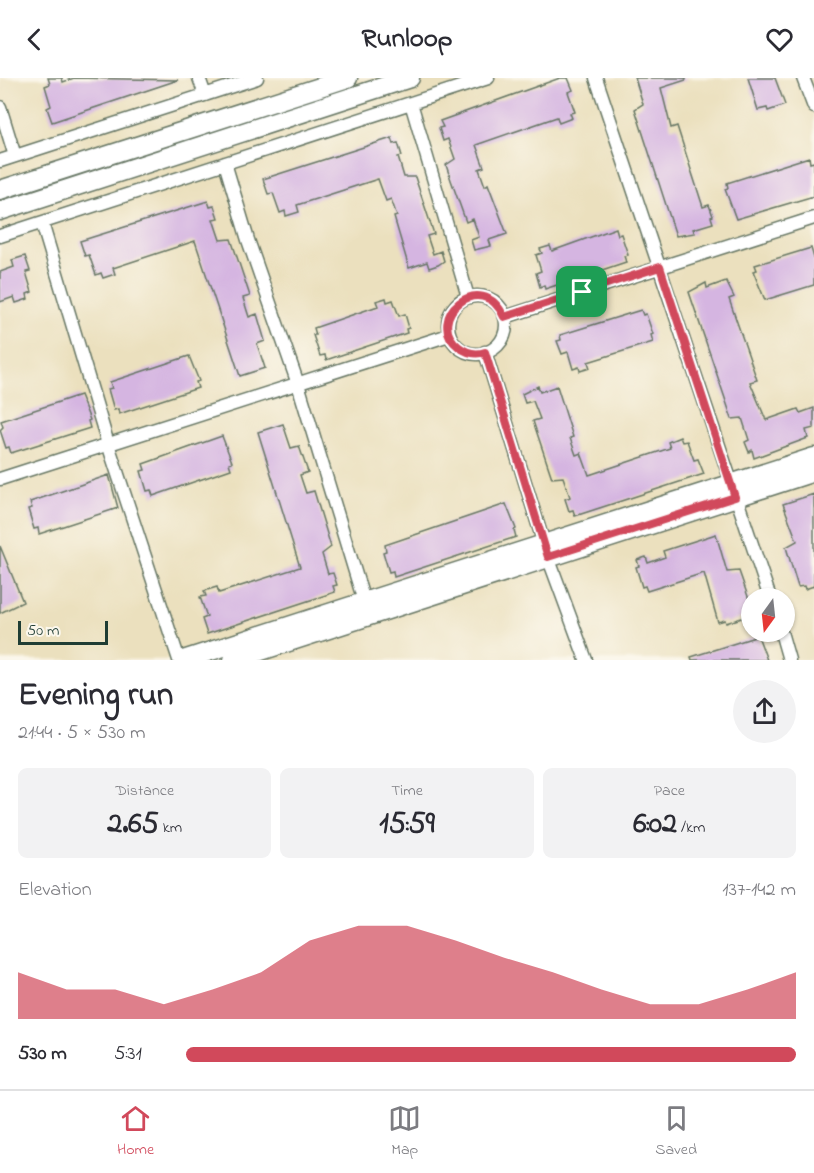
<!DOCTYPE html>
<html lang="en">
<head>
<meta charset="utf-8">
<style>
  body { margin:0; font-family:"Indie Flower",sans-serif; background:#f2f2f3; color:#2b2b33; height:100vh; display:flex; flex-direction:column; font-size:22px; white-space:nowrap }
  * { box-sizing:border-box; margin:0 }
  p { font-size:20px; color:#7c7c81 }
  .icon { flex:none; width:33px; height:33px; fill:none; stroke:currentColor; stroke-width:2; stroke-linecap:round; stroke-linejoin:round }
  .map { position:relative; height:582px; overflow:hidden }
  .side { display:flex; flex-direction:column; background:#fff; flex:1 }
  .side>* { flex:none }
  .needle { width:39px; rotate:195deg }
  .buttons { position:absolute; left:741px; top:510px; display:grid; gap:12px }
  .buttons a { display:grid; place-items:center; width:54px; height:54px; border-radius:50%; background:#fff; box-shadow:0 2px 4px #0004; font-size:30px }
  .scale { position:absolute; left:18px; bottom:15px; width:90px; box-sizing:border-box; padding-left:6px; border:3px solid #1f3d34; border-top:0; font-size:16px; line-height:21px; white-space:nowrap; color:#1f3d34; -webkit-text-stroke:4px #fbf7ec; paint-order:stroke }
  .pin { position:absolute; display:grid; place-items:center; width:51px; height:51px; color:#fff; margin:-26px; border-radius:12px; box-shadow:0 3px 9px #0006 }
  .round { display:grid; place-items:center; flex:none; width:63px; height:63px; border-radius:32px; background:#f2f2f3 }
  .headline { display:flex; align-items:center; justify-content:space-between; height:102px; padding:0 18px }
  h1 { font-size:33px; font-weight:700; line-height:45px }
  .figures { display:grid; grid-template-columns:repeat(3,1fr); gap:9px; height:102px; padding:6px 18px }
  .figures div { display:grid; align-content:center; border-radius:9px; background:#f2f2f3; text-align:center }
  .figures b { font-size:30px; font-weight:700 }
  .figures small { font-size:16px; font-weight:400 }
  .figures p { font-size:16px }
  .chart { height:168px; padding:12px 18px }
  .chart p { display:flex; justify-content:space-between }
  .chart svg { width:100%; height:108px; margin-top:6px; fill:#d1495b; opacity:.7 }
  ul { padding:0 18px; list-style:none; font-size:20px }
  li { display:grid; grid-template-columns:96px 72px 1fr; align-items:center; height:45px }
  li i { height:15px; border-radius:8px; background:#d1495b }
  header { display:flex; justify-content:space-between; align-items:center; height:78px; padding:0 18px; background:#fff; font-size:27px; font-weight:700 }
  .dock { display:flex; justify-content:space-around; align-items:center; height:84px; border-top:2px solid #e1e1e2; background:#fff; font-size:16px; color:#7c7c81 }
  .dock a { display:grid; justify-items:center; gap:3px }
  .dock .active { color:#d1495b }
  .map>svg:first-child { display:block }
  .building { fill:#d5b5e1 }
  .lines { fill:none; stroke-linecap:round; stroke-linejoin:round }
  .street-casing { stroke:#667664; stroke-width:15 }
  .secondary-casing { stroke:#667664; stroke-width:21 }
  .street { stroke:#fff; stroke-width:12 }
  .secondary { stroke:#fff; stroke-width:18 }
  .route-casing { stroke:#fff; stroke-width:12 }
  .route { stroke:#d1495b; stroke-width:8 }
</style>
</head>
<body>
<header><svg class="icon" aria-label="back" viewBox="0 0 24 24"><path d="M15 5l-7 7 7 7"/></svg>Runloop<svg class="icon" aria-label="heart" viewBox="0 0 24 24"><path d="M12 20l-8-8c-3-5 5-10 8-4 3-6 11-1 8 4z"/></svg></header>
<div class="map">
<svg width="814" height="582" viewBox="0 0 814 582">
  <rect width="100%" height="100%" fill="#fbf7ec"/>
  <filter id="ink" filterUnits="userSpaceOnUse"><feTurbulence type="fractalNoise" baseFrequency=".0167" numOctaves="2"/><feDisplacementMap in="SourceGraphic" scale="12" xChannelSelector="R" yChannelSelector="G"/><feConvolveMatrix kernelMatrix="1 2 1 2 8 2 1 2 1" color-interpolation-filters="sRGB"/></filter>
  <filter id="wash" filterUnits="userSpaceOnUse"><feTurbulence type="fractalNoise" baseFrequency=".008" numOctaves="4" result="noise"/><feDisplacementMap in="SourceGraphic" scale="24" xChannelSelector="R" yChannelSelector="G"/><feGaussianBlur stdDeviation="1.35" result="paint"/><feColorMatrix in="noise" values="0 0 0 0 0 0 0 0 0 0 0 0 0 0 0 0 0 1.4 0 .05"/><feComposite in="paint" operator="in"/></filter>
  <g filter="url(#wash)">
    <rect width="100%" height="100%" fill="#ebe0be"/>
    <g id="blocks">
      <!-- building -->
      <path class="building" d="M48,0H62L63,4L74,0L178,2L52,44L47,30L51,28L45,8L50,6Z
        M560,0H568L573,12L568,14L575,34L570,35L572,40L559,45L557,39L476,67L484,89L479,91L485,108L488,106L507,156L489,162L491,168L474,172L471,162L479,159L473,141L466,144L451,102L446,87L455,81L448,61L443,63L439,50L443,49L440,43Z
        M635,0H686V2L661,10L671,50L677,48L703,129L709,127L713,138L711,139L713,145L693,151L695,155L676,158L635,31L643,26Z
        M748,0H775L785,27L768,33L767,30L758,32Z
        M392,60L394,66L398,65L402,78L398,79L404,99H415L434,156L427,158L433,176L441,173L444,183L438,187L429,190L427,184L409,190L394,139L397,138L391,121L386,123L378,101L297,127L299,134L286,138L285,133L280,135L273,115L268,116L263,101Z
        M809,79L810,85L814,84V118L736,141L725,111L728,110L727,105Z
        M208,123L210,129L214,128L218,140L213,141L220,162L231,161L250,218L243,220L249,239L257,236L265,263L257,266L265,290L240,298L195,163L113,190L115,196L103,200L101,195L96,197L89,177L85,178L80,163Z
        M616,150L618,157L621,156L628,177L624,178L626,184L545,211L544,207L540,209L536,195L541,193L536,177L542,175L540,171L550,168L552,173Z
        M811,170L814,180V207L765,222L753,193L757,192L755,187Z
        M25,178L30,193L26,194L32,214L27,216L28,221L16,225L14,219L0,224V194L14,189L12,182Z
        M726,203L734,219L729,221L757,302L750,304L766,342L798,331L800,335L814,330V350L806,352L808,360L754,380L752,372L749,374L745,364L749,362L742,340L732,341L689,214L706,205L707,210Z
        M386,220L387,224L393,222L399,238L405,236L409,250L406,251L407,255L326,282L325,277L320,278L313,257H316L314,250L378,228L376,223Z
        M641,232L643,237L646,236L653,256L651,257L653,264L588,284L590,290L580,293L579,289L573,291L568,274L562,276L557,263L561,262L560,257Z
        M189,278L199,303L196,304L198,310L119,336L118,331L114,332L108,311L112,310L110,304Z
        M538,308L540,314L557,308L573,359L570,360L576,377L581,375L589,397L670,370L668,364L680,359L682,364L687,363L694,382L698,381L704,396L575,438L573,432L569,433L565,421L570,419L563,399L552,400L533,343L540,341L533,323L525,325L522,316Z
        M80,317L90,342L88,343L90,350L11,375L9,369L6,370L0,352L3,349L1,343Z
        M283,346L291,370L299,368L308,394L300,397L306,415L314,413L331,469L322,476L328,496L333,495L337,507L333,508L335,514L207,556L202,541L207,539L200,519L206,518L204,513L217,509L219,515L300,489L258,354Z
        M222,358L232,384L229,385L231,391L153,418L151,412L147,413L141,393L145,392L143,386Z
        M109,397L118,430L39,456L38,450L34,451L28,431L32,430L30,424Z
        M814,416V508L805,511L804,508L798,509L786,469L797,463L783,426Z
        M506,426L516,451L514,452L516,459L394,499L393,493L389,494L383,474L386,473L385,467Z
        M716,456L727,494L739,493L752,530V533L747,535L748,538L726,545L725,542L718,544L704,495L647,513L645,508L642,509L636,489L639,488L637,482L646,479L648,485L665,479L663,473Z
        M0,468L23,524L0,535Z
        M758,558L767,582H692L691,579Z"/>
    </g>
  </g>
  <g filter="url(#ink)">
    <use href="#blocks" fill-opacity="0" stroke="#667664" stroke-width="1.5"/>
    <g class="lines">
      <defs>
        <path id="street" d="M199,0L205,17
          M596,0L770,520
          M803,0L814,29
          M411,25L468,219
          M0,29L15,78
          M0,83L257,0
          M225,85L248,162L298,306L366,530
          M42,145L108,366L179,582
          M0,158L488,0
          M448 247a29 29 0 1 1 58 0a29 29 0 1 1-58 0Z
          M505,239L814,140
          M485,274L548,479L586,582
          M0,401L449,257
          M781,554L789,582"/>
        <path id="secondary" d="M0,112L348,0
          M0,133L410,0
          M183,582L814,379
          M233,582L814,394"/>
      </defs>
      <!-- street casing -->
      <use href="#street" class="street-casing"/>
      <!-- secondary casing -->
      <use href="#secondary" class="secondary-casing"/>
      <!-- street -->
      <use href="#street" class="street"/>
      <!-- secondary -->
      <use href="#secondary" class="secondary"/>
    </g>
  </g>
  <g class="lines" filter="url(#ink)">
    <defs>
      <path id="route" d="M660,189L735,419L548,479L485,274C476,277 467,275 459,269C422,241 482,189 504,239Z"/>
    </defs>
    <!-- route casing -->
    <use href="#route" class="route-casing"/>
    <!-- route -->
    <use href="#route" class="route"/>
  </g>
</svg>
<div class="buttons">
<a><svg class="needle" viewBox="-14 -14 28 28"><path d="M0-13l5 13h-10z" fill="#e53935"/><path d="M0 13l5-13h-10z" fill="#7c7c81"/></svg></a>
</div>
<div class="scale">50 m</div>
<div class="pin" style="left:582px;top:214px;background:#1e9e55"><svg class="icon" aria-label="arrive" viewBox="0 0 24 24"><path d="M6 21V4h12l-3 4 3 4H6"/></svg></div>
</div>
<section class="side">
<div class="headline"><div><h1>Evening run</h1><p>21:44 · 5 × 530 m</p></div><a class="round"><svg class="icon" aria-label="share" viewBox="0 0 24 24"><path d="M12 15V3M7 8l5-5 5 5M5 13v7h14v-7"/></svg></a></div>
<div class="figures">
<div><p>Distance</p><b>2.65<small> km</small></b></div>
<div><p>Time</p><b>15:59</b></div>
<div><p>Pace</p><b>6:02<small> /km</small></b></div>
</div>
<div class="chart"><p><span>Elevation</span>137–142 m</p>
<svg viewBox="0 0 160 44" preserveAspectRatio="none"><path d="M0 44V25L10 32L20 32L30 38L40 32L50 25L60 12L70 6L80 6L90 12L100 19L110 25L120 32L130 38L140 38L150 32L160 25V44z"/></svg>
</div>
<ul>
<li><b>530 m</b>5:31<i style="width:100%"></i></li>
</ul>
</section>
<nav class="dock">
<a class="active"><svg class="icon" aria-label="home" viewBox="0 0 24 24"><path d="M3 11l9-7 9 7M6 9v11h12V9"/></svg>Home</a>
<a><svg class="icon" aria-label="map" viewBox="0 0 24 24"><path d="M3 6l6-2 6 2 6-2v14l-6 2-6-2-6 2zM9 4v14M15 6v14"/></svg>Map</a>
<a><svg class="icon" aria-label="saved" viewBox="0 0 24 24"><path d="M7 4h10v16l-5-4-5 4z"/></svg>Saved</a>
</nav>
</body>
</html>
